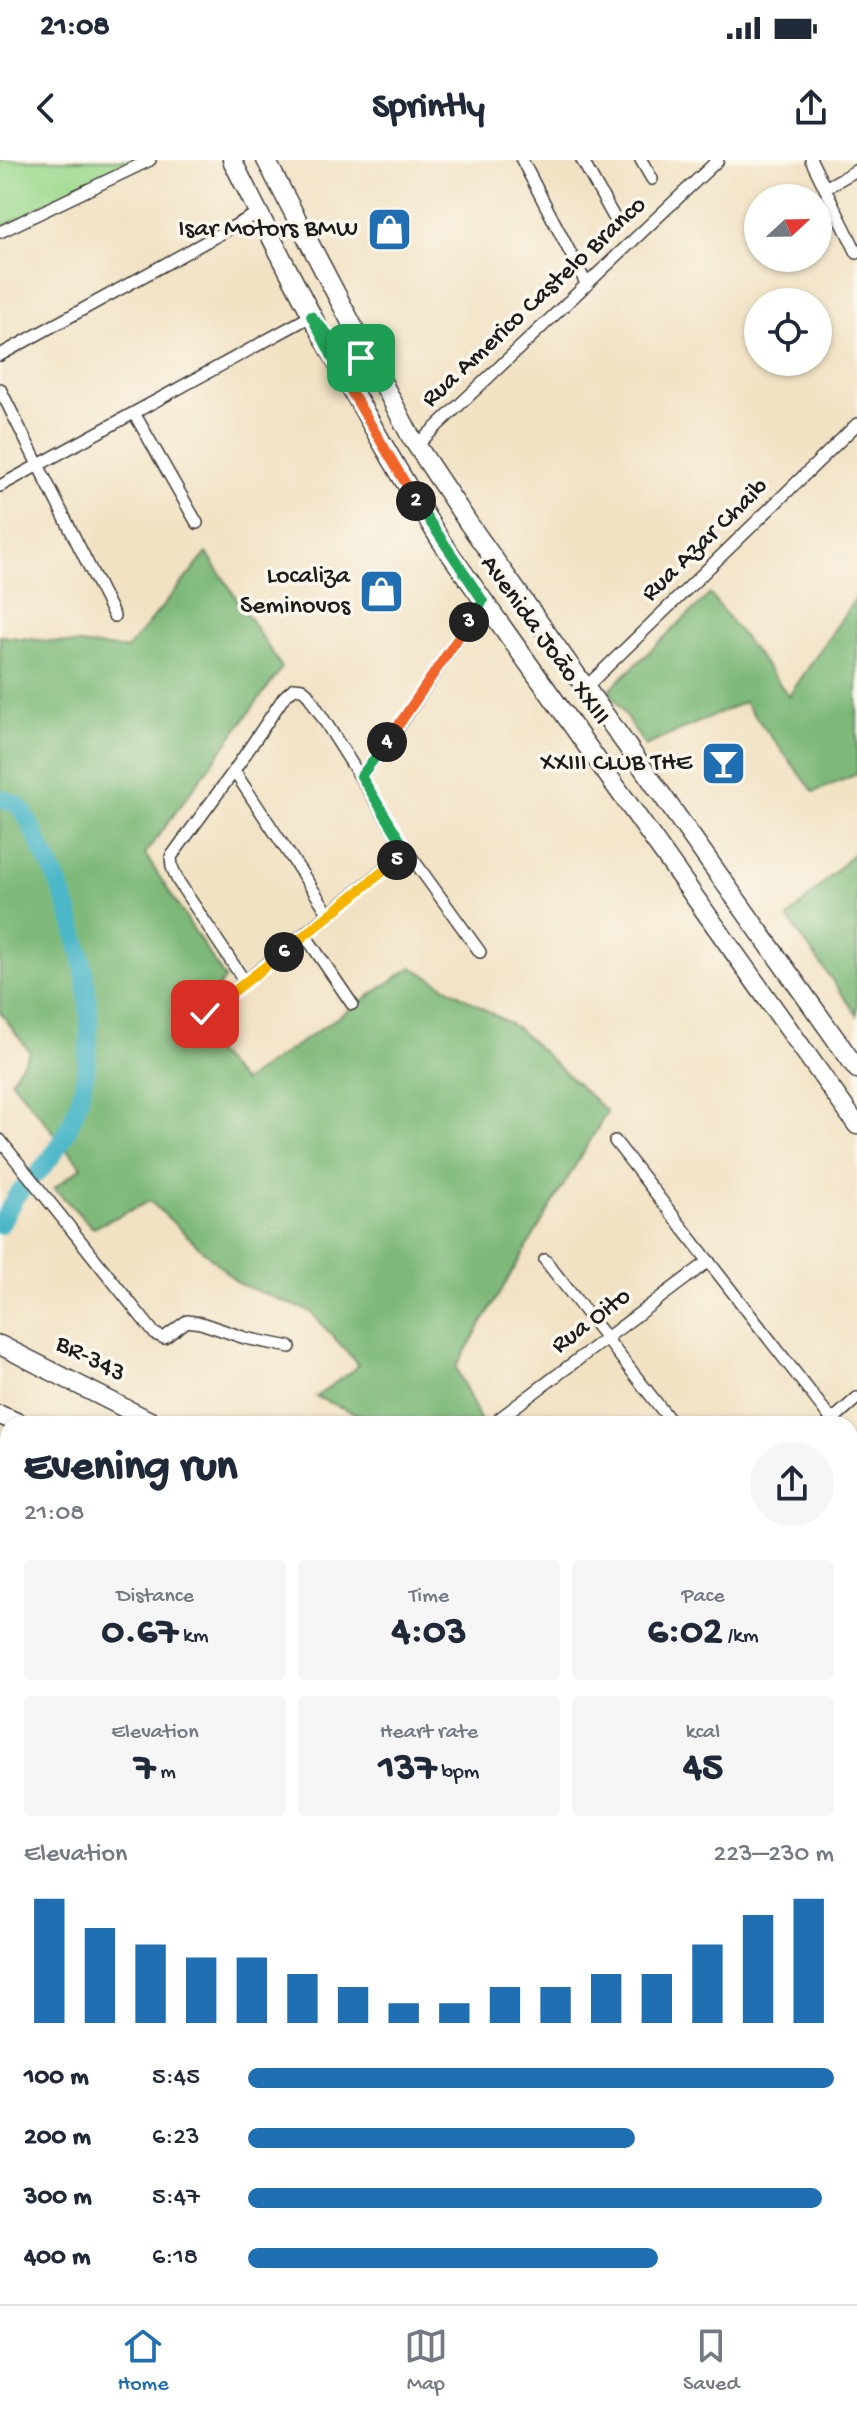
<!DOCTYPE html>
<html lang="en">
<head>
<meta charset="utf-8">
<style>
  body { margin:0; font-family:"Gochi Hand",sans-serif; background:#f6f6f7; color:#1f2937; height:100vh; display:flex; flex-direction:column; font-size:30px; white-space:nowrap }
  * { box-sizing:border-box; margin:0 }
  p { font-size:26px; color:#747a83 }
  .icon { flex:none; width:44px; height:44px; fill:none; stroke:currentColor; stroke-width:2; stroke-linecap:round; stroke-linejoin:round }
  .map { position:relative; flex:1; overflow:hidden }
  .drawer { position:absolute; left:0px; top:1256px; width:858px; height:888px; display:flex; flex-direction:column; background:#fff; border-radius:24px 24px 0 0; box-shadow:0 2px 6px #0004 }
  .drawer>* { flex:none }
  .needle { width:52px; rotate:68deg }
  .buttons { position:absolute; left:744px; top:24px; display:grid; gap:16px }
  .buttons a { display:grid; place-items:center; width:88px; height:88px; border-radius:50%; background:#fff; box-shadow:0 2px 6px #0004; font-size:40px }
  .pin { position:absolute; display:grid; place-items:center; width:68px; height:68px; color:#fff; margin:-34px; border-radius:16px; box-shadow:0 4px 12px #0006 }
  .km { position:absolute; width:40px; height:40px; margin:-20px; border-radius:50%; background:#222; color:#fff; font-size:22px; line-height:40px; text-align:center }
  .round { display:grid; place-items:center; flex:none; width:84px; height:84px; border-radius:42px; background:#f6f6f7 }
  .overview { display:flex; align-items:center; justify-content:space-between; height:136px; padding:0 24px }
  h1 { font-size:44px; font-weight:800; line-height:60px }
  .metrics { display:grid; grid-template-columns:repeat(3,1fr); gap:12px; height:136px; padding:8px 24px }
  .metrics div { display:grid; align-content:center; border-radius:8px; background:#f6f6f7; text-align:center }
  .metrics b { font-size:40px; font-weight:800 }
  .metrics small { font-size:22px; font-weight:400 }
  .metrics p { font-size:22px }
  .chart { height:224px; padding:16px 24px }
  .chart p { display:flex; justify-content:space-between }
  .chart svg { width:100%; height:144px; margin-top:8px; stroke:#1f6fb2; stroke-width:6 }
  ul { padding:0 24px; list-style:none; font-size:26px }
  li { display:grid; grid-template-columns:128px 96px 1fr; align-items:center; height:60px }
  li i { height:20px; border-radius:10px; background:#1f6fb2 }
  .status { display:flex; justify-content:space-between; align-items:center; height:56px; padding:0 40px; background:#fff; direction:ltr }
  .status svg { height:22px; fill:currentColor }
  header { display:flex; justify-content:space-between; align-items:center; height:104px; padding:0 24px; background:#fff; font-size:36px; font-weight:800 }
  .menu { display:flex; justify-content:space-around; align-items:center; height:112px; border-top:2px solid #e0e1e3; background:#fff; font-size:22px; color:#747a83 }
  .menu a { display:grid; justify-items:center; gap:4px }
  .menu .on { color:#1f6fb2 }
  .map>svg:first-child { display:block }
  .green { fill:#9dd98e; stroke:#5c7a55; stroke-width:2 }
  .forest { fill:#7eb979; stroke:#4d6a4a; stroke-width:2 }
  .lines { fill:none; stroke-linecap:round; stroke-linejoin:round }
  .river { stroke:#4cb7c8; stroke-width:18 }
  .minor-casing { stroke:#3c3a35; stroke-width:14 }
  .secondary-casing { stroke:#3c3a35; stroke-width:19 }
  .primary-casing { stroke:#3c3a35; stroke-width:21 }
  .trunk-casing { stroke:#3c3a35; stroke-width:21 }
  .minor { stroke:#fff; stroke-width:11 }
  .secondary { stroke:#fff; stroke-width:16 }
  .primary { stroke:#fff; stroke-width:18 }
  .trunk { stroke:#fff; stroke-width:18 }
  .split-1-casing { stroke:#fff; stroke-width:16 }
  .split-2-casing { stroke:#fff; stroke-width:16 }
  .split-3-casing { stroke:#fff; stroke-width:16 }
  .split-4-casing { stroke:#fff; stroke-width:16 }
  .split-5-casing { stroke:#fff; stroke-width:16 }
  .split-6-casing { stroke:#fff; stroke-width:16 }
  .split-7-casing { stroke:#fff; stroke-width:16 }
  .split-1 { stroke:#22a559; stroke-width:10 }
  .split-2 { stroke:#f0652b; stroke-width:10 }
  .split-3 { stroke:#22a559; stroke-width:10 }
  .split-4 { stroke:#f0652b; stroke-width:10 }
  .split-5 { stroke:#22a559; stroke-width:10 }
  .split-6 { stroke:#f5b400; stroke-width:10 }
  .split-7 { stroke:#f5b400; stroke-width:10 }
  .labels { text-anchor:middle; dominant-baseline:central; stroke-width:7; stroke-linejoin:round; paint-order:stroke }
  .poi-label { font-size:26px; fill:#1c1c1c; stroke:#fbf7ec; text-anchor:end }
  .street-label { font-size:26px; fill:#1c1c1c; stroke:#fbf7ec }
</style>
</head>
<body>
<div class="status"><b>21:08</b><svg viewBox="0 0 49 12"><path d="M0 12V9h3v3zM5 12V6h3v6zM10 12V3h3v9zM15 12V0h3v12zM26 1h20v11H26zM47 4h2v5h-2z"/></svg></div>
<header><svg class="icon" aria-label="back" viewBox="0 0 24 24"><path d="M15 5l-7 7 7 7"/></svg>Sprintly<svg class="icon" aria-label="share" viewBox="0 0 24 24"><path d="M12 15V3M7 8l5-5 5 5M5 13v7h14v-7"/></svg></header>
<div class="map">
<svg width="857" height="2144" viewBox="0 0 857 2144">
  <rect width="100%" height="100%" fill="#fbf7ec"/>
  <filter id="ink" filterUnits="userSpaceOnUse"><feTurbulence type="fractalNoise" baseFrequency=".0125" numOctaves="2"/><feDisplacementMap in="SourceGraphic" scale="16" xChannelSelector="R" yChannelSelector="G"/><feConvolveMatrix kernelMatrix="1 2 1 2 8 2 1 2 1" color-interpolation-filters="sRGB"/></filter>
  <filter id="wash" filterUnits="userSpaceOnUse"><feTurbulence type="fractalNoise" baseFrequency=".006" numOctaves="4" result="noise"/><feDisplacementMap in="SourceGraphic" scale="32" xChannelSelector="R" yChannelSelector="G"/><feGaussianBlur stdDeviation="1.8" result="paint"/><feColorMatrix in="noise" values="0 0 0 0 0 0 0 0 0 0 0 0 0 0 0 0 0 1.4 0 .05"/><feComposite in="paint" operator="in"/></filter>
  <g filter="url(#wash)">
    <rect width="100%" height="100%" fill="#f2e2c4"/>
    <!-- green -->
    <path class="green" d="M0,0H134L0,68Z"/>
    <!-- forest -->
    <path class="forest" d="M207,393L282,508L145,694L225,819L188,862L242,922L412,807L517,868L607,952L456,1207L482,1264H381L316,1237L359,1205L311,1152L239,1124L150,1041L93,1068L54,1028L82,1007L11,920L30,892L0,852V476L127,489Z
      M710,434L789,536L857,436V614L814,632L744,542L645,586L609,530Z
      M857,690V855L788,758Z"/>
    <g class="lines">
      <!-- river -->
      <path class="river" d="M0,638C5,640 12,642 17,645C26,651 38,682 44,693C93,786 117,930 37,1014
        M0,1065L16,1036L26,1025"/>
    </g>
  </g>
  <g filter="url(#ink)">
    <g class="lines">
      <defs>
        <path id="minor" d="M522,0L587,125
          M582,0L616,61
          M641,0L652,19
          M811,0L857,93
          M825,28L857,10
          M0,72L150,0
          M0,195L258,53
          M0,229L114,456
          M134,253L197,363
          M417,285L718,0
          M0,326L311,156
          M585,528L857,264
          M234,611L329,754
          M361,616L395,572L483,441
          M305,775L352,844
          M245,822L178,721L172,707L171,697L234,611L284,537L294,528L302,529L307,533L407,691L480,792
          M205,854L407,691
          M0,980L155,1174L164,1178L187,1161L201,1163L245,1178L290,1187
          M615,981L832,1260
          M545,1100L673,1264
          M500,1258L709,1101
          M828,1264L857,1238
          M841,2136L846,2144"/>
        <path id="secondary" d="M584,2136L586,2144"/>
        <path id="primary" d="M232,0C297,130 364,258 441,381L857,965
          M266,0L411,277L469,364L857,909
          M0,1983L8,1982"/>
        <path id="trunk" d="M0,1185L156,1264
          M0,1255L21,1264
          M850,1868L857,1867
          M850,1898L857,1894"/>
      </defs>
      <!-- minor casing -->
      <use href="#minor" class="minor-casing"/>
      <!-- secondary casing -->
      <use href="#secondary" class="secondary-casing"/>
      <!-- primary casing -->
      <use href="#primary" class="primary-casing"/>
      <!-- trunk casing -->
      <use href="#trunk" class="trunk-casing"/>
      <!-- minor -->
      <use href="#minor" class="minor"/>
      <!-- secondary -->
      <use href="#secondary" class="secondary"/>
      <!-- primary -->
      <use href="#primary" class="primary"/>
      <!-- trunk -->
      <use href="#trunk" class="trunk"/>
    </g>
  </g>
  <g class="lines" filter="url(#ink)">
    <defs>
      <path id="split-1" d="M342,216L311,156L333,180L345,202L356,203L361,198"/>
      <path id="split-2" d="M342,216L416,341"/>
      <path id="split-3" d="M416,341L483,441L469,462"/>
      <path id="split-4" d="M387,582L469,462"/>
      <path id="split-5" d="M387,582L361,616L407,691L397,700"/>
      <path id="split-6" d="M284,792L397,700"/>
      <path id="split-7" d="M205,854L284,792"/>
    </defs>
    <!-- split-1 casing -->
    <use href="#split-1" class="split-1-casing"/>
    <!-- split-2 casing -->
    <use href="#split-2" class="split-2-casing"/>
    <!-- split-3 casing -->
    <use href="#split-3" class="split-3-casing"/>
    <!-- split-4 casing -->
    <use href="#split-4" class="split-4-casing"/>
    <!-- split-5 casing -->
    <use href="#split-5" class="split-5-casing"/>
    <!-- split-6 casing -->
    <use href="#split-6" class="split-6-casing"/>
    <!-- split-7 casing -->
    <use href="#split-7" class="split-7-casing"/>
    <!-- split-1 -->
    <use href="#split-1" class="split-1"/>
    <!-- split-2 -->
    <use href="#split-2" class="split-2"/>
    <!-- split-3 -->
    <use href="#split-3" class="split-3"/>
    <!-- split-4 -->
    <use href="#split-4" class="split-4"/>
    <!-- split-5 -->
    <use href="#split-5" class="split-5"/>
    <!-- split-6 -->
    <use href="#split-6" class="split-6"/>
    <!-- split-7 -->
    <use href="#split-7" class="split-7"/>
  </g>
  <!-- icons -->
  <defs>
    <symbol id="shop-square" viewBox="-11 -11 22 22"><rect x="-9" y="-9" width="18" height="18" rx="4" fill="#1f6fb2" stroke="#fbf7ec"/><path d="M-5-2.5h2.3a2.7 3.5 0 0 1 5.4 0H5L5.5 6h-11ZM-1.5-2.5h3a1.5 2.3 0 0 0-3 0Z" fill="#fff"/></symbol>
    <symbol id="bar-square" viewBox="-11 -11 22 22"><rect x="-9" y="-9" width="18" height="18" rx="4" fill="#1f6fb2" stroke="#fbf7ec"/><path d="M-6-5H6L.8 .8V4.5H3.5V6h-7V4.5H-.8V.8Z" fill="#fff"/></symbol>
  </defs>
  <g fill-rule="evenodd">
    <use href="#shop-square" x="364" y="44" width="51" height="51"/>
    <use href="#shop-square" x="356" y="406" width="51" height="51"/>
    <use href="#bar-square" x="698" y="578" width="51" height="51"/>
  </g>
  <g class="labels">
    <!-- poi labels -->
    <g class="poi-label">
      <text x="358" y="70">Isar Motors BMW</text>
      <text x="350" y="417">Localiza<tspan x="350" dy="30">Seminovos</tspan></text>
      <text x="692" y="604">XXIII CLUB THE</text>
    </g>
    <!-- street labels -->
    <g class="street-label">
      <text transform="translate(535 143) rotate(-43)">Rua Americo Castelo Branco</text>
      <text transform="translate(706 381) rotate(-44)">Rua Azar Chaib</text>
      <text transform="translate(544 481) rotate(54)">Avenida João XXIII</text>
      <text transform="translate(592 1162) rotate(-37)">Rua Oito</text>
      <text transform="translate(90 1200) rotate(27)">BR-343</text>
    </g>
  </g>
</svg>
<div class="buttons">
<a><svg class="needle" viewBox="-14 -14 28 28"><path d="M0-13l5 13h-10z" fill="#e53935"/><path d="M0 13l5-13h-10z" fill="#747a83"/></svg></a>
<a><svg class="icon" aria-label="locate" viewBox="0 0 24 24"><circle cx="12" cy="12" r="6"/><path d="M12 2v4M12 18v4M2 12h4M18 12h4"/></svg></a>
</div>
<div class="pin" style="left:361px;top:198px;background:#1e9e55"><svg class="icon" aria-label="arrive" viewBox="0 0 24 24"><path d="M6 21V4h12l-3 4 3 4H6"/></svg></div>
<div class="pin" style="left:205px;top:854px;background:#d93025"><svg class="icon" aria-label="check" viewBox="0 0 24 24"><path d="M5 12l5 5 9-10"/></svg></div>
<b class="km" style="left:416px;top:341px">2</b>
<b class="km" style="left:469px;top:462px">3</b>
<b class="km" style="left:387px;top:582px">4</b>
<b class="km" style="left:397px;top:700px">5</b>
<b class="km" style="left:284px;top:792px">6</b>
<section class="drawer">
<div class="overview"><div><h1>Evening run</h1><p>21:08</p></div><a class="round"><svg class="icon" aria-label="share" viewBox="0 0 24 24"><path d="M12 15V3M7 8l5-5 5 5M5 13v7h14v-7"/></svg></a></div>
<div class="metrics">
<div><p>Distance</p><b>0.67<small> km</small></b></div>
<div><p>Time</p><b>4:03</b></div>
<div><p>Pace</p><b>6:02<small> /km</small></b></div>
</div>
<div class="metrics">
<div><p>Elevation</p><b>7<small> m</small></b></div>
<div><p>Heart rate</p><b>137<small> bpm</small></b></div>
<div><p>kcal</p><b>45</b></div>
</div>
<div class="chart"><p><span>Elevation</span>223–230 m</p>
<svg viewBox="0 0 160 44" preserveAspectRatio="none"><path d="M5 44V6M15 44V15M25 44V20M35 44V24M45 44V24M55 44V29M65 44V33M75 44V38M85 44V38M95 44V33M105 44V33M115 44V29M125 44V29M135 44V20M145 44V11M155 44V6"/></svg>
</div>
<ul>
<li><b>100 m</b>5:45<i style="width:100%"></i></li>
<li><b>200 m</b>6:23<i style="width:66%"></i></li>
<li><b>300 m</b>5:47<i style="width:98%"></i></li>
<li><b>400 m</b>6:18<i style="width:70%"></i></li>
</ul>
</section>
</div>
<nav class="menu">
<a class="on"><svg class="icon" aria-label="home" viewBox="0 0 24 24"><path d="M3 11l9-7 9 7M6 9v11h12V9"/></svg>Home</a>
<a><svg class="icon" aria-label="map" viewBox="0 0 24 24"><path d="M3 6l6-2 6 2 6-2v14l-6 2-6-2-6 2zM9 4v14M15 6v14"/></svg>Map</a>
<a><svg class="icon" aria-label="saved" viewBox="0 0 24 24"><path d="M7 4h10v16l-5-4-5 4z"/></svg>Saved</a>
</nav>
</body>
</html>
